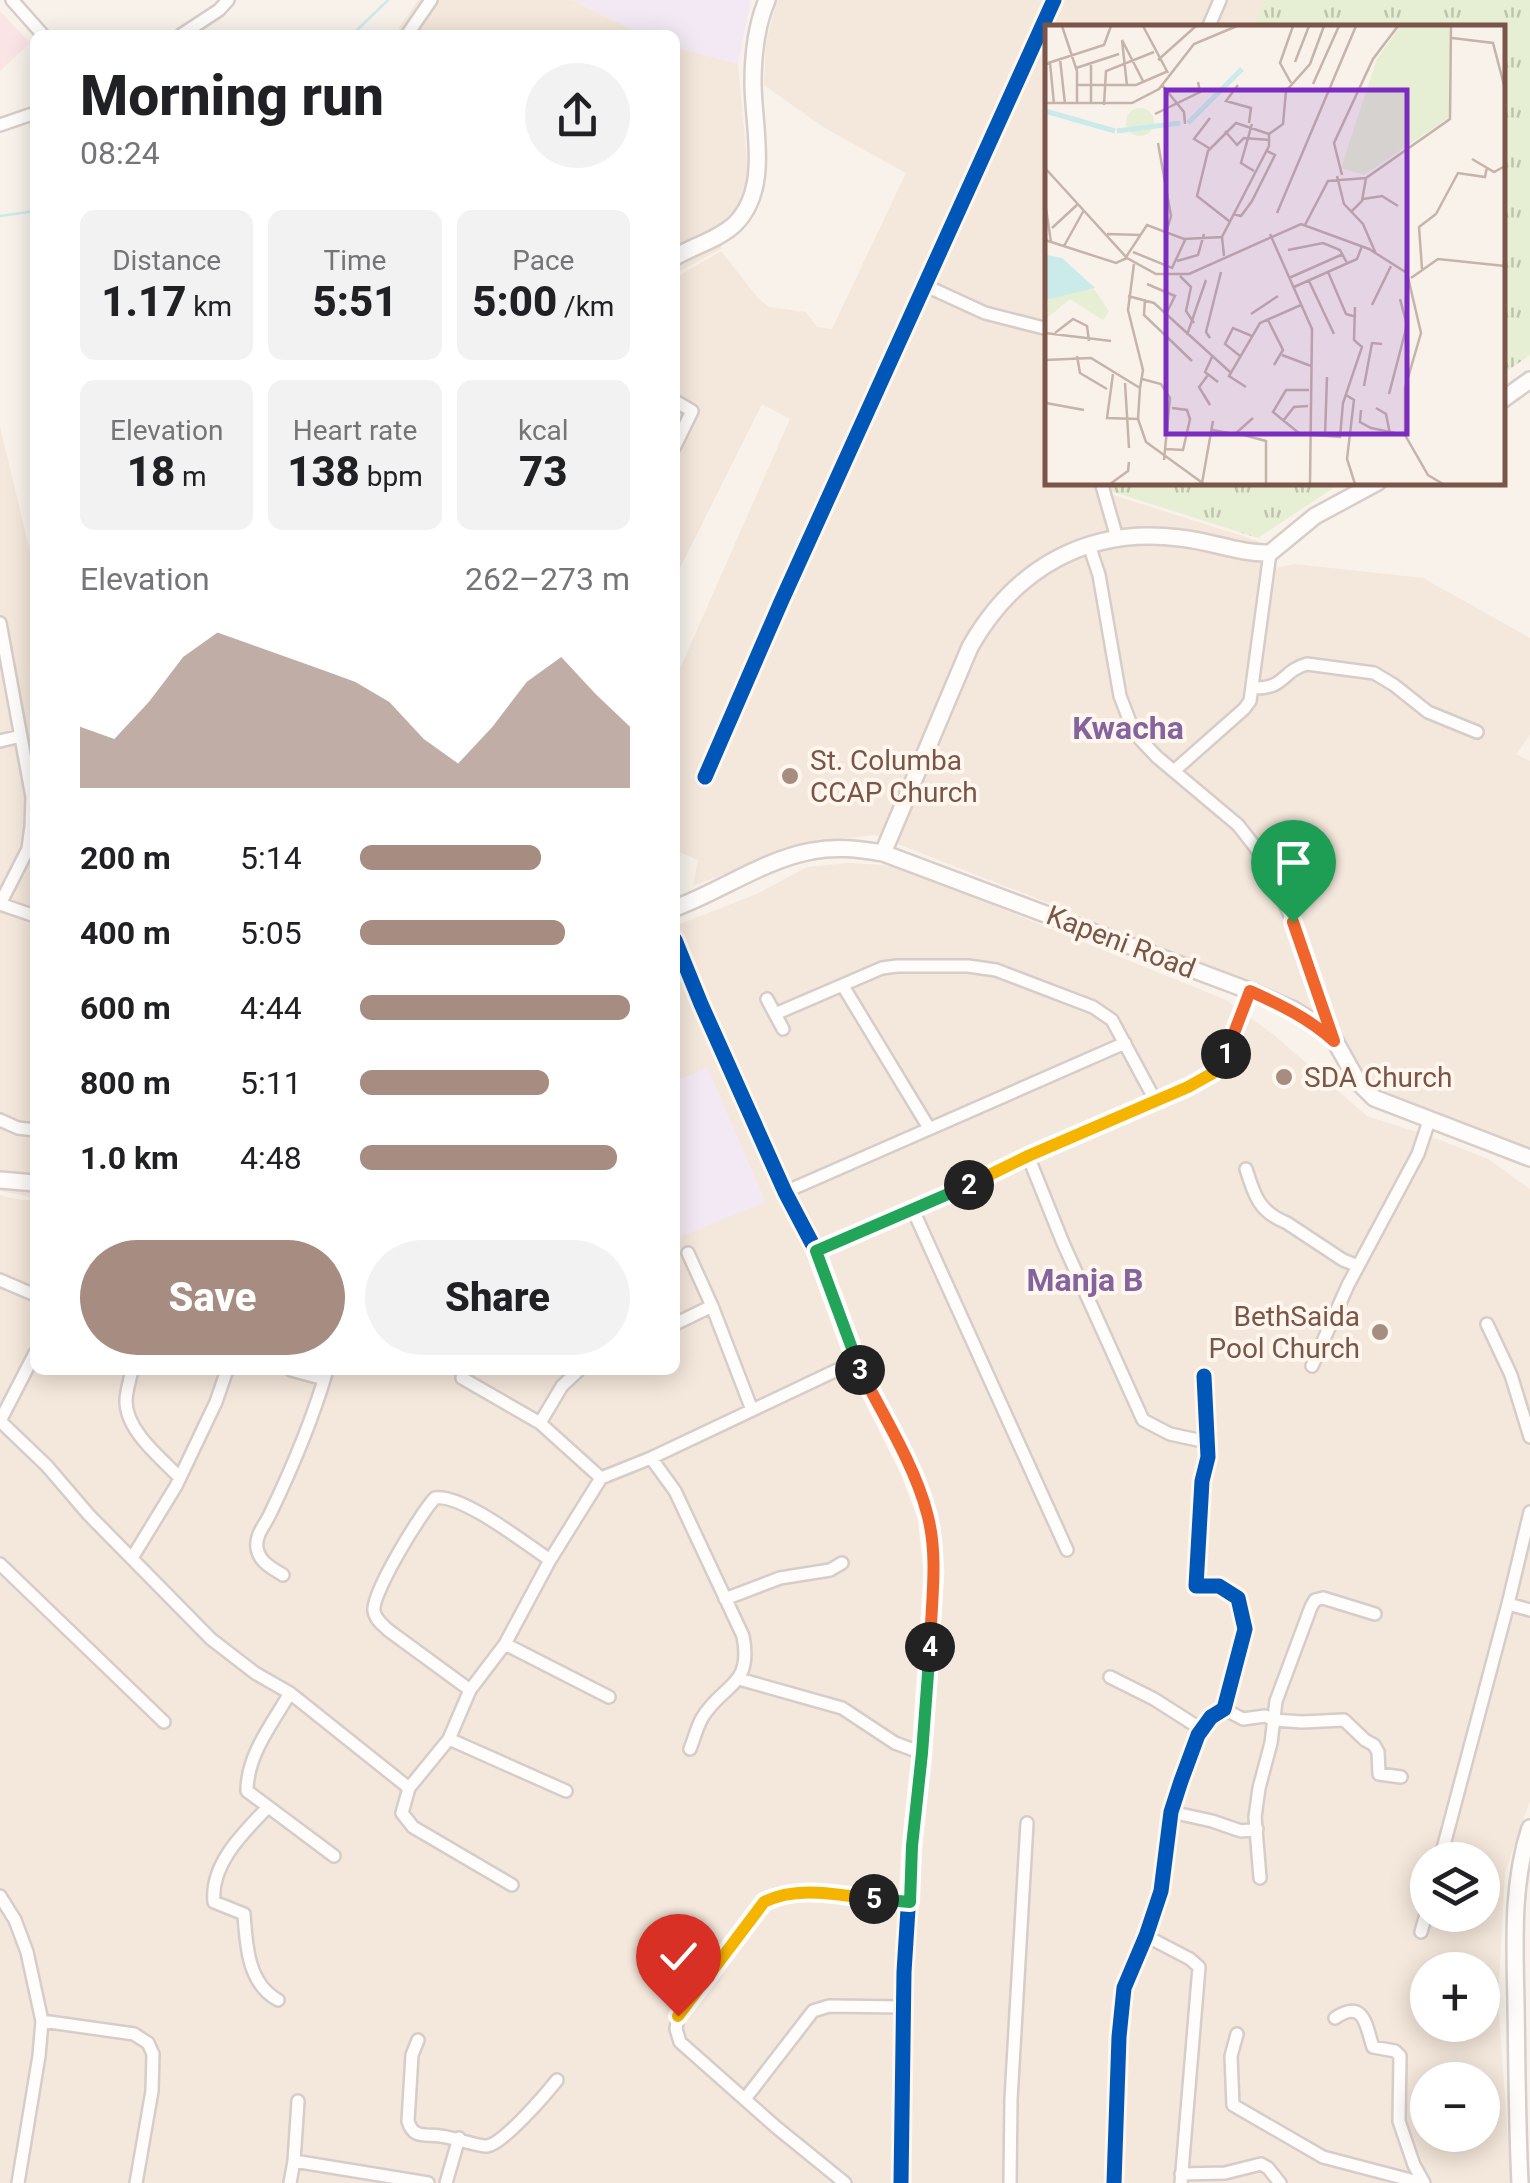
<!DOCTYPE html>
<html lang="en">
<head>
<meta charset="utf-8">
<style>
  body { margin:0; font-family:Roboto,sans-serif; background:#f2f2f2; color:#202124; height:100vh; display:flex; flex-direction:column; font-size:38px; white-space:nowrap }
  * { box-sizing:border-box; margin:0 }
  p { font-size:32px; color:#757577 }
  .icon { flex:none; width:55px; height:55px; fill:none; stroke:currentColor; stroke-width:2; stroke-linecap:round; stroke-linejoin:round }
  .map { position:relative; flex:1; overflow:hidden }
  .side { position:absolute; left:30px; top:30px; width:650px; height:1345px; display:flex; flex-direction:column; background:#fff; border-radius:15px; box-shadow:0 5px 25px #0003 }
  .side>* { flex:none }
  .controls { position:absolute; left:1410px; top:1842px; display:grid; gap:20px }
  .controls a { display:grid; place-items:center; width:90px; height:90px; border-radius:50%; background:#fff; box-shadow:0 5px 25px #0003; font-size:50px }
  .pin { position:absolute; display:grid; place-items:center; width:85px; height:85px; color:#fff; margin:-102px -42px; border-radius:50% 50% 50% 0; rotate:-45deg; box-shadow:0 0 10px #0007 }
  .pin .icon { rotate:45deg }
  .km { position:absolute; width:50px; height:50px; margin:-25px; border-radius:50%; background:#222; color:#fff; font-size:28px; line-height:50px; text-align:center }
  .round { display:grid; place-items:center; flex:none; width:105px; height:105px; border-radius:52px; background:#f2f2f2 }
  .summary { display:flex; align-items:center; justify-content:space-between; height:170px; padding:0 50px }
  h1 { font-size:55px; font-weight:800; line-height:75px }
  .stats { display:grid; grid-template-columns:repeat(3,1fr); gap:15px; height:170px; padding:10px 50px }
  .stats div { display:grid; align-content:center; border-radius:15px; background:#f2f2f2; text-align:center }
  .stats b { font-size:42px; font-weight:800 }
  .stats small { font-size:28px; font-weight:400 }
  .stats p { font-size:28px }
  .chart { height:280px; padding:20px 50px }
  .chart p { display:flex; justify-content:space-between }
  .chart svg { width:100%; height:180px; margin-top:10px; fill:#a68c81; opacity:.7 }
  .button { display:flex; gap:20px; margin-top:auto; padding:20px 50px }
  .button a { flex:1; height:115px; border-radius:60px; background:#a68c81; color:#fff; font-size:40px; font-weight:800; line-height:115px; text-align:center }
  .button a+a { background:#f2f2f2; color:#202124 }
  ul { padding:0 50px; list-style:none; font-size:32px }
  li { display:grid; grid-template-columns:160px 120px 1fr; align-items:center; height:75px }
  li i { height:25px; border-radius:12px; background:#a68c81 }
  .map>svg:first-child { display:block }
  .residential { fill:#f4e7db; fill-rule:evenodd }
  .education { fill:#f3e9f4 }
  .medical { fill:#fbe4e5 }
  .park { fill:url(#park-tufts) }
  .lines { fill:none; stroke-linecap:round; stroke-linejoin:round }
  .stream { stroke:#cbeaea; stroke-width:2.5 }
  .street-casing { stroke:#d7cdc8; stroke-width:16 }
  .secondary-casing { stroke:#d8cdc8; stroke-width:20 }
  .street { stroke:#fefdfc; stroke-width:11 }
  .secondary { stroke:#fefdfc; stroke-width:15 }
  .cycleway-casing { stroke:#fff6ed; stroke-width:21 }
  .cycleway { stroke:#0057b8; stroke-width:15 }
  .split-1-casing { stroke:#fff; stroke-width:20 }
  .split-2-casing { stroke:#fff; stroke-width:20 }
  .split-3-casing { stroke:#fff; stroke-width:20 }
  .split-4-casing { stroke:#fff; stroke-width:20 }
  .split-5-casing { stroke:#fff; stroke-width:20 }
  .split-6-casing { stroke:#fff; stroke-width:20 }
  .split-1 { stroke:#f0652b; stroke-width:12 }
  .split-2 { stroke:#f5b400; stroke-width:12 }
  .split-3 { stroke:#22a559; stroke-width:12 }
  .split-4 { stroke:#f0652b; stroke-width:12 }
  .split-5 { stroke:#22a559; stroke-width:12 }
  .split-6 { stroke:#f5b400; stroke-width:12 }
  .poi-dot { fill:#a68c81; stroke:#fff6ed; stroke-width:4 }
  .labels { text-anchor:middle; dominant-baseline:central; stroke-width:8; stroke-linejoin:round; paint-order:stroke }
  .poi-label { font-size:28px; fill:#7a5548; stroke:#fff6ed; text-anchor:start }
  .street-label { font-size:28px; fill:#7a5548; stroke:#fff6ed }
  .quarter-label { font-size:32px; font-weight:bold; fill:#84639e; stroke:#fff6ed }
  .inset-river { fill:none; stroke:#cbeaea; stroke-width:5 }
  .inset-road { fill:none; stroke:#c6b3aa; stroke-width:2.5 }
  .view { fill:#7b2cbf; fill-opacity:0.15; stroke:#7b2cbf; stroke-width:5 }
  .inset-edge { fill:none; stroke:#7a5548; stroke-width:5 }
</style>
</head>
<body>
<div class="map">
<svg width="1530" height="2183" viewBox="0 0 1530 2183">
  <defs>
    <pattern id="park-tufts" width="24" height="20" patternUnits="userSpaceOnUse" patternTransform="scale(2.5)"><rect width="24" height="20" fill="#e6efd4"/><path d="M3 7l-1-3M5 7V3M7 7l1-3M15 17l-1-3M17 17v-4M19 17l1-3" fill="none" stroke="#bfc4ae"/></pattern>
  </defs>
  <rect width="100%" height="100%" fill="#f8f2eb"/>
  <!-- residential -->
  <path class="residential" d="M418,0H572L643,35H394Z
    M777,0H1266L1255,27L1048,28V482L1111,483L1110,494L1258,541L1262,571L1294,564L1423,578L1530,638V735L1516,754L1530,761V1168L1390,1106L1298,1011L1252,983L875,835L837,839L772,856L693,886L698,860L675,850V680L790,419L762,404L675,578V278L721,251L758,298L769,307L806,312L817,327L832,329L906,173L823,127L764,85L766,43Z
    M675,47L738,64L748,172L743,207L713,235L722,248L675,274Z
    M0,427L35,572V1198L0,1191Z
    M849,863L896,866L1226,1000L1274,1035L1367,1116L1429,1136L1488,1159L1530,1189V1800L1505,1873L1498,2000L1511,2183H0V1195L21,1200H35V1370H675V926L757,894L807,867ZM1428,1860H1482V1915H1428ZM1428,1970H1482V2025H1428ZM1428,2080H1482V2135H1428Z"/>
  <!-- education -->
  <path class="education" d="M573,0H751L738,64L675,47V35H643Z
    M707,1067L766,1202L682,1236L675,1241V1082Z"/>
  <!-- medical -->
  <path class="medical" d="M0,11L30,43L0,71Z"/>
  <!-- park -->
  <path class="park" d="M1265,0H1530V355L1503,374L1502,28L1254,27Z
    M1111,483V482L1341,483L1258,538L1110,491Z"/>
  <g class="lines">
    <!-- stream -->
    <path class="stream" d="M352,35L388,0
      M0,216L35,211"/>
    <defs>
      <path id="street" d="M12,0L43,35
        M1208,28L1220,0
        M181,35L219,10L228,0
        M407,35L431,0
        M0,125L35,113
        M924,285L985,313L1048,329
        M675,401L692,411L675,446
        M1101,482L1117,538
        M1089,545L1099,575L1120,696L1130,722L1140,739L1157,757L1238,825L1256,848L1275,882L1293,922L1335,1041
        M0,623L32,797L31,826L28,849L0,904
        M1253,688C1286,689 1281,671 1307,664L1374,673L1394,685L1428,712L1477,732
        M0,741L21,736
        M1175,770L1244,709L1250,701L1270,553
        M705,777L781,602L1054,0
        M0,904L35,916
        M675,940L701,1004L785,1192L816,1251L856,1361L911,1471L928,1516L934,1572L922,1753L912,1846L904,1972L901,2183
        M843,986L929,1128
        M767,999L783,1029
        M775,1014L882,968L897,966H968L996,970L1093,1007L1112,1020L1155,1100
        M0,1120L18,1128L35,1130
        M1028,1156L1063,1243L1143,1420L1170,1434L1207,1442
        M1246,1169C1254,1195 1259,1212 1287,1223L1343,1260L1358,1266
        M785,1192L1125,1043
        M913,1210L1067,1550
        M816,1251L913,1210L1155,1100C1174,1093 1198,1087 1213,1072C1234,1053 1241,1017 1250,991
        M688,1253L712,1306L752,1410
        M0,1280L35,1295
        M675,1324L712,1306
        M1487,1324L1511,1375L1530,1437
        M35,1353L0,1421L47,1466L89,1515L211,1639L255,1673L290,1693L409,1788
        M1312,1366L1348,1285L1418,1154L1430,1118
        M132,1370C130,1380 126,1391 126,1401C126,1431 161,1458 180,1478
        M291,1370L324,1379
        M462,1378L540,1423L601,1478
        M540,1423L562,1386L579,1370
        M651,1458L675,1491L743,1636C753,1687 723,1683 702,1718C697,1727 694,1739 690,1749
        M132,1558L176,1486L216,1402L227,1370
        M0,1564L164,1722
        M283,1575C272,1568 259,1562 257,1548C255,1534 266,1524 271,1512C293,1466 313,1418 327,1370
        M725,1599L780,1578L830,1570L842,1563
        M1508,1604L1530,1610
        M505,1644L609,1697
        M1110,1677L1154,1699L1201,1729
        M739,1679L842,1708L895,1743L922,1753
        M470,1690L388,1630C382,1624 375,1619 374,1611C371,1594 422,1511 435,1498C461,1493 526,1544 550,1560
        M290,1693C272,1724 247,1755 247,1791L334,1856
        M1224,1709L1243,1719L1265,1716L1274,1720L1302,1722L1344,1720L1365,1740L1374,1745L1378,1752L1379,1774L1401,1777
        M449,1739L566,1791
        M268,1807C244,1832 210,1864 214,1902L244,1914C246,1945 248,1984 278,2000
        M1171,1812L1212,1821L1241,1831L1257,1829
        M1440,1860L1508,1604L1530,1512
        M1260,1878L1255,1817L1259,1788L1271,1743L1276,1701L1311,1607L1315,1600L1323,1598L1375,1614
        M512,1885L413,1827L402,1813L409,1788L449,1739L470,1690L505,1644L550,1560L601,1478L651,1458L856,1361
        M0,1896L15,1920L27,1952L42,2021L39,2056L18,2183
        M1421,1932L1428,1907
        M1146,1936L1190,1959L1199,1967L1181,2183
        M1335,2018C1365,1998 1366,2027 1373,2047L1395,2051L1400,2056L1399,2121L1414,2165L1424,2183
        M42,2021L134,2034L148,2043L153,2054L152,2091L136,2183
        M1237,2034L1231,2056L1233,2105L1323,2157L1422,2183
        M418,2040L412,2055L408,2121C413,2139 425,2134 440,2136C452,2137 480,2147 487,2146C503,2144 546,2094 557,2080
        M745,2099L813,2011L829,2006L904,2007
        M294,2161L428,2183
        M1181,2174L1225,2173L1261,2164L1268,2168L1280,2183
        M290,2183L294,2161L298,2101
        M446,2183L459,2138
        M845,2183L776,2127L680,2042L676,2029L678,2016L764,1901L776,1895L793,1892L910,1902
        M1010,2183L1011,2099L1027,1823
        M1114,2183L1119,2037L1124,1988L1146,1936L1161,1891L1171,1812L1181,1781L1198,1735L1211,1717L1224,1709L1245,1629L1238,1598L1219,1586H1196L1202,1481L1208,1457L1204,1376"/>
      <path id="secondary" d="M675,257C694,246 719,239 735,224C771,188 753,127 753,83C753,54 756,26 767,0
        M1502,400L1530,380
        M883,853L970,647C1015,568 1088,526 1180,538C1211,541 1239,554 1270,553L1315,516L1378,482
        M675,908C721,891 763,860 812,851C836,846 859,849 883,853L1250,991L1294,1010L1315,1023L1335,1041L1358,1082L1374,1098L1530,1158
        M0,1180L35,1183
        M1520,2183C1517,2124 1517,2064 1516,2005C1515,1946 1511,1885 1530,1828"/>
    </defs>
    <!-- street casing -->
    <use href="#street" class="street-casing"/>
    <!-- secondary casing -->
    <use href="#secondary" class="secondary-casing"/>
    <!-- street -->
    <use href="#street" class="street"/>
    <!-- secondary -->
    <use href="#secondary" class="secondary"/>
    <defs>
      <path id="cycleway" d="M705,777L781,602L1054,0
        M675,940L701,1004L785,1192L816,1251L856,1361L911,1471L928,1516L934,1572L922,1753L912,1846L904,1972L901,2183
        M1114,2183L1119,2037L1124,1988L1146,1936L1161,1891L1171,1812L1181,1781L1198,1735L1211,1717L1224,1709L1245,1629L1238,1598L1219,1586H1196L1202,1481L1208,1457L1204,1376"/>
    </defs>
    <!-- cycleway casing -->
    <use href="#cycleway" class="cycleway-casing"/>
    <!-- cycleway -->
    <use href="#cycleway" class="cycleway"/>
  </g>
  <g class="lines">
    <defs>
      <path id="split-1" d="M1226,1054L1250,991C1281,1005 1308,1018 1334,1041L1293,922"/>
      <path id="split-2" d="M969,1185L1028,1156L1188,1087L1213,1073L1226,1054"/>
      <path id="split-3" d="M860,1370L816,1251L969,1185"/>
      <path id="split-4" d="M860,1370C882,1413 915,1466 927,1513C939,1556 931,1602 930,1647"/>
      <path id="split-5" d="M874,1899L910,1902L912,1846L922,1753L930,1647"/>
      <path id="split-6" d="M678,2016L764,1902C797,1885 838,1895 874,1899"/>
    </defs>
    <!-- split-1 casing -->
    <use href="#split-1" class="split-1-casing"/>
    <!-- split-2 casing -->
    <use href="#split-2" class="split-2-casing"/>
    <!-- split-3 casing -->
    <use href="#split-3" class="split-3-casing"/>
    <!-- split-4 casing -->
    <use href="#split-4" class="split-4-casing"/>
    <!-- split-5 casing -->
    <use href="#split-5" class="split-5-casing"/>
    <!-- split-6 casing -->
    <use href="#split-6" class="split-6-casing"/>
    <!-- split-1 -->
    <use href="#split-1" class="split-1"/>
    <!-- split-2 -->
    <use href="#split-2" class="split-2"/>
    <!-- split-3 -->
    <use href="#split-3" class="split-3"/>
    <!-- split-4 -->
    <use href="#split-4" class="split-4"/>
    <!-- split-5 -->
    <use href="#split-5" class="split-5"/>
    <!-- split-6 -->
    <use href="#split-6" class="split-6"/>
  </g>
  <!-- markers -->
  <g class="poi-dot">
    <circle cx="790" cy="776" r="10"/>
    <circle cx="1284" cy="1077" r="10"/>
    <circle cx="1380" cy="1332" r="10"/>
  </g>
  <g class="labels">
    <!-- poi labels -->
    <g class="poi-label">
      <text x="810" y="760">St. Columba<tspan x="810" dy="32">CCAP Church</tspan></text>
      <text x="1304" y="1077">SDA Church</text>
      <text x="1360" y="1316" text-anchor="end">BethSaida<tspan x="1360" dy="32">Pool Church</tspan></text>
    </g>
    <!-- street labels -->
    <g class="street-label">
      <text transform="translate(1121 942) rotate(21)">Kapeni Road</text>
    </g>
    <!-- quarter labels -->
    <g class="quarter-label">
      <text x="1128" y="728">Kwacha</text>
      <text x="1085" y="1280">Manja B</text>
    </g>
  </g>
  <!-- overview -->
  <g transform="translate(1045 25)">
    <rect width="460" height="460" fill="#f8f2eb"/>
    <path d="M49,264L64,286L58,295L25,274L1,294L4,270Z" fill="#e6efd4"/>
    <path d="M81 97a14 14 0 1 1 28 0a14 14 0 1 1-28 0Z" fill="#e6efd4"/>
    <path d="M355,1H407L405,92L319,150L296,143L332,34Z" fill="#e6efd4"/>
    <path d="M2,230L17,233L50,263L0,275Z" fill="#cbeaea"/>
    <path class="inset-river" d="M0,86L70,106M143,98L197,44M72,106L135,98"/>
    <path class="inset-road" d="M17,1L32,46V79M98,1L123,48M407,13L448,18L459,60M77,15L99,58M77,15L82,61M15,34L20,79M113,35L151,1M250,37L264,1M5,38L9,79M0,39L59,20L66,1M31,43L74,29M246,58L235,38L248,1M268,59L294,1M33,60H91L121,47M117,60L139,87L140,99M193,60L181,76L206,83L204,98M0,78H87L114,64L149,19L192,1M46,79V38M59,80L61,46L109,27M110,89L155,67L153,57M207,99L196,138L209,146M180,106L192,120L199,113L225,115M224,109L238,99L241,66L265,39L279,1M113,118L126,191L121,208M164,123L149,114L165,93M427,134L449,147L460,141M0,143L82,233L111,249H144L256,199L324,224L362,248L376,308L360,363V410L383,450L398,459M297,150L289,118L328,34L353,1M292,151L299,179L318,199L331,229M318,174L337,171L353,181M0,177L6,217M306,187L317,176L321,153M232,188L311,1M188,189L196,191L207,176L230,130L222,126M391,189L413,148L440,152L442,142M184,196L152,171L163,126L191,98L224,109M260,200L283,156L321,153L405,94L406,1M7,203L33,179M62,209L96,210M225,209L267,304L265,459M0,215L71,238L82,233M19,221L39,185M243,225L278,218L295,225L302,238M88,227L127,243L141,213M179,231L177,212L224,121V109M81,232L102,200L139,214L177,212M132,236L153,230L159,209M377,244L374,202L391,189M283,247L301,289L311,292M135,251L146,262L141,286L149,298M244,253L298,229M366,253L393,234L460,241M264,256L289,309M102,259L130,271L121,289M249,262L312,234L317,221M83,271L109,278L185,347M100,274L99,290L147,336M327,280L346,241M206,289L233,271M223,295L238,325L229,340M0,308L66,316M10,308L28,294L42,301L44,316M142,310L161,255M165,313L161,307L176,247M237,330L266,341M32,331L35,348L62,364M195,331L180,319L188,303L207,311M167,332L160,347L173,357M0,335L46,333L95,363L98,345L83,285L89,239M68,349L62,393L93,394M163,350L154,362L165,380M97,354L116,359L125,373L119,435M80,358L84,423M319,361L327,318L337,319M201,362L184,351L215,298L256,280M95,363L93,394L101,417L159,459M264,365H241L228,387L255,409L295,412L298,378L317,322L309,315L310,282M344,369L362,300L355,274M301,370L309,375L302,434L310,459M1,378L39,385M331,383L341,389L345,409M316,385L315,397L326,403L360,410M238,396L249,382L263,381M167,405L190,409L208,393M191,408L221,416V459M280,411L282,352M121,424L138,425L145,394L142,385L127,383M157,458L168,396M65,459L83,446L84,437"/>
    <path class="view" d="M121,65H362V409H121Z"/>
    <rect width="460" height="460" class="inset-edge"/>
  </g>
</svg>
<div class="controls">
<a><svg class="icon" aria-label="layers" viewBox="0 0 24 24"><path d="M12 4l9 5-9 5-9-5zM3 14l9 5 9-5"/></svg></a>
<a>+</a>
<a>−</a>
</div>
<div class="pin" style="left:1293px;top:922px;background:#1e9e55"><svg class="icon" aria-label="arrive" viewBox="0 0 24 24"><path d="M6 21V4h12l-3 4 3 4H6"/></svg></div>
<div class="pin" style="left:678px;top:2016px;background:#d93025"><svg class="icon" aria-label="check" viewBox="0 0 24 24"><path d="M5 12l5 5 9-10"/></svg></div>
<b class="km" style="left:1226px;top:1054px">1</b>
<b class="km" style="left:969px;top:1185px">2</b>
<b class="km" style="left:860px;top:1370px">3</b>
<b class="km" style="left:930px;top:1647px">4</b>
<b class="km" style="left:874px;top:1899px">5</b>
<section class="side">
<div class="summary"><div><h1>Morning run</h1><p>08:24</p></div><a class="round"><svg class="icon" aria-label="share" viewBox="0 0 24 24"><path d="M12 15V3M7 8l5-5 5 5M5 13v7h14v-7"/></svg></a></div>
<div class="stats">
<div><p>Distance</p><b>1.17<small> km</small></b></div>
<div><p>Time</p><b>5:51</b></div>
<div><p>Pace</p><b>5:00<small> /km</small></b></div>
</div>
<div class="stats">
<div><p>Elevation</p><b>18<small> m</small></b></div>
<div><p>Heart rate</p><b>138<small> bpm</small></b></div>
<div><p>kcal</p><b>73</b></div>
</div>
<div class="chart"><p><span>Elevation</span>262–273 m</p>
<svg viewBox="0 0 160 44" preserveAspectRatio="none"><path d="M0 44V29L10 32L20 23L30 12L40 6L50 9L60 12L70 15L80 18L90 23L100 32L110 38L120 29L130 18L140 12L150 21L160 29V44z"/></svg>
</div>
<ul>
<li><b>200 m</b>5:14<i style="width:67%"></i></li>
<li><b>400 m</b>5:05<i style="width:76%"></i></li>
<li><b>600 m</b>4:44<i style="width:100%"></i></li>
<li><b>800 m</b>5:11<i style="width:70%"></i></li>
<li><b>1.0 km</b>4:48<i style="width:95%"></i></li>
</ul>
<div class="button"><a>Save</a><a>Share</a></div>
</section>
</div>
</body>
</html>
